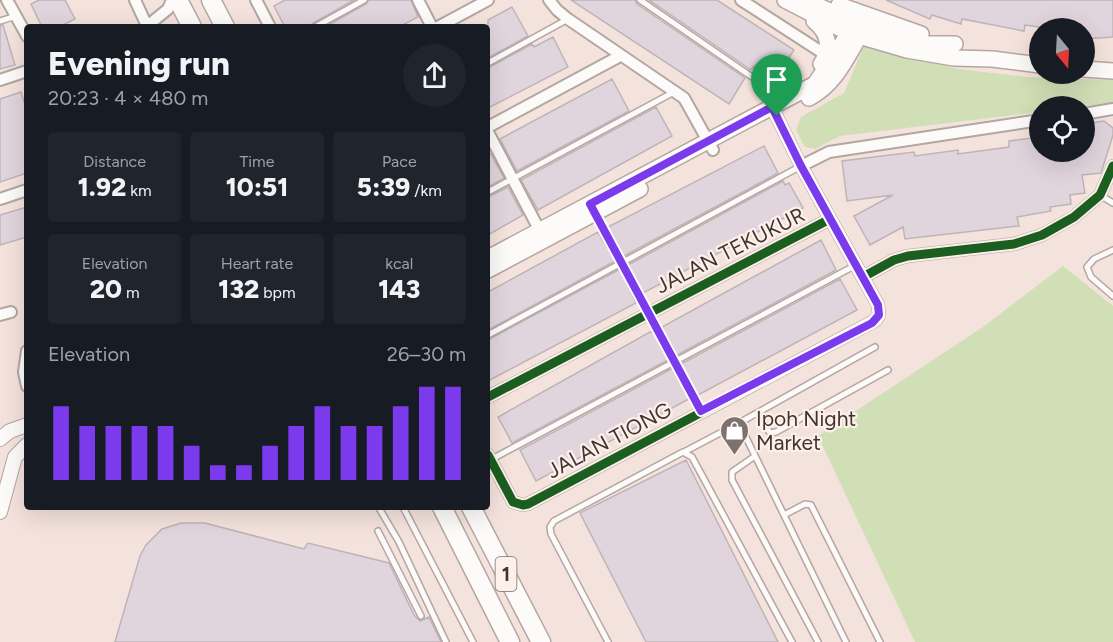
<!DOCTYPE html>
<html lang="en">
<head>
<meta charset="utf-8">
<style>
  body { margin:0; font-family:Figtree,sans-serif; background:#20242c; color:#f1f3f6; height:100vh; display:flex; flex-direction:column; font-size:22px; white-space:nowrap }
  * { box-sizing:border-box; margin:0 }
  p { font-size:20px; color:#9ea1a6 }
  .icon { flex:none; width:33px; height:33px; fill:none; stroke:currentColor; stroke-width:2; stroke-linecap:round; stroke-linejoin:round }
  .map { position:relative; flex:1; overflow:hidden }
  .side { position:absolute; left:24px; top:24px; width:466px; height:486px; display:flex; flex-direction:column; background:#171b24; border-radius:6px; box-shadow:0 6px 24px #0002 }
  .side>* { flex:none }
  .needle { width:39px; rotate:162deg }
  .buttons { position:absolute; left:1029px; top:18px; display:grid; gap:12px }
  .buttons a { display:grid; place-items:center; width:66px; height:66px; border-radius:50%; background:#171b24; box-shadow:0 6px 24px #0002; font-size:30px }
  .pin { position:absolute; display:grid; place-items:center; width:51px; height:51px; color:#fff; margin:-62px -26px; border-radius:50% 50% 50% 0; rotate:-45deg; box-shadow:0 0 6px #0007 }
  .pin .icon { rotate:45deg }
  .round { display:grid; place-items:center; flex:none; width:63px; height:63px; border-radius:32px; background:#20242c }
  .headline { display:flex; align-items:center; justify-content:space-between; height:102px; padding:0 24px }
  h1 { font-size:33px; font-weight:800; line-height:45px }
  .stats { display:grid; grid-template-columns:repeat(3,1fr); gap:9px; height:102px; padding:6px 24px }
  .stats div { display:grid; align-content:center; border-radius:6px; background:#20242c; text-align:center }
  .stats b { font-size:26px; font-weight:800 }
  .stats small { font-size:16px; font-weight:400 }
  .stats p { font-size:16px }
  .chart { height:168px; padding:12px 24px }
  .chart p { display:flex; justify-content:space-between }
  .chart svg { width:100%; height:108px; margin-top:6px; stroke:#7c3aed; stroke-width:6 }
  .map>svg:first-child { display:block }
  .green { fill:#d1dfb6 }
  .building { fill:#e1d5dd; stroke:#beb4b7; stroke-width:1.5 }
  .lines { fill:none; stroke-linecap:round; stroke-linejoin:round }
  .service-casing { stroke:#b4a6a1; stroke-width:8 }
  .minor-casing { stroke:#b4a6a1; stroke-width:14 }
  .tertiary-casing { stroke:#b4a6a1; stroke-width:16 }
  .secondary-casing { stroke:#b4a6a1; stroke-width:18 }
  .primary-casing { stroke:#b4a6a1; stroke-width:21 }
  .service { stroke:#fdfbfa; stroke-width:5 }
  .minor { stroke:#fdfbfa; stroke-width:10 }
  .tertiary { stroke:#fdfbfa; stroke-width:14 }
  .secondary { stroke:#fdfbfa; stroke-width:15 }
  .primary { stroke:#fdfbfa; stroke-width:18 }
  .cycleway-casing { stroke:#fdf0eb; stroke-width:13 }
  .cycleway { stroke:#1b5e20; stroke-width:9 }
  .route-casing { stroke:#fff; stroke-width:12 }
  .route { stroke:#7c3aed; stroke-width:8 }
  .labels { text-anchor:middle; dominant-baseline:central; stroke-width:4.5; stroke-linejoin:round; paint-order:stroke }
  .shield { fill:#fdf0eb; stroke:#796c67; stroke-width:1.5 }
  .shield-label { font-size:20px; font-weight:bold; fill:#40342f }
  .street-label { font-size:21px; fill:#40342f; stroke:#fdf0eb }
  .poi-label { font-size:21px; fill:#40342f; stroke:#fdf0eb; text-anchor:start }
</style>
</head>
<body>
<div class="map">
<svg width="1113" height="642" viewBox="0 0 1113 642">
  <rect width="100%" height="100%" fill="#f4e2dc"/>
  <!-- green -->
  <path class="green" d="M864,46L959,69L1026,77L1113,80V103L1082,106H1040L1039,112L840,136L815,149L805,147L796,130L801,117L844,93Z
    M1063,266L1113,306V642H915L818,436L983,327Z"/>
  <!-- building -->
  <path class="building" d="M39,0H65L75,19L59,27H42L31,4Z
    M285,0H354L313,23L310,27H285L274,6Z
    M369,0H411L418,17L399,27H325L366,4Z
    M571,0H635L637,4L745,78L729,104Z
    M649,0H717L794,50L775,79L754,66L751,70Z
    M886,0H1113V37L1084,39V28H1047L1025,25L1024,31L962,19L961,24L932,15L930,19Z
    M512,7L528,36L488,58V20Z
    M3,25L15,65L0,69V26Z
    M553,37L568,67L488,108V68L532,44L534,47Z
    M612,79L629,111L517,171L500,139Z
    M21,92L27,111V173L0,182V99Z
    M656,107L672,136L538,210L521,180Z
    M1104,121L1113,128V135L1101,173L1082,175L1085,193L1070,195L1071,204L1050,207L1051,211L1017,217L1019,226L905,239L903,227L870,245L854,216L893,195L847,201L842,161L914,152L915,156L958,150V154L1009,147V141L1040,137V152H1084V124Z
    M764,146L778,173L624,256L608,227Z
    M488,149L504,178L488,187Z
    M783,181L785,185L789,183L803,208L643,293L628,265Z
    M508,187L523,215L488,235V197Z
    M27,207V237L0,245V215Z
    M598,232L615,261L488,330V292Z
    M821,240L836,270L677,355L662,327Z
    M620,269L636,303L488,381V340Z
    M840,279L857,310L698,395L681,364Z
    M650,332H653L668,360L512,443L498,417Z
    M673,368L689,399L536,481L520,450Z
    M686,460L778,642H646L580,513Z
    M181,523H205L304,549L308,543L389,563L414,615L420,621L429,617L441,642H115L140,556L146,545L162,529Z"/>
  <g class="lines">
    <defs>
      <path id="service" d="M640,0L784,99
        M0,21L16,16
        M315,27L364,0
        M488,63L568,19
        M488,192L674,92
        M1100,195L1113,203
        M596,215L701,411
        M1113,250L1094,259L1087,267L1091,277L1113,296
        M488,335L801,166
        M758,413L770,433L776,432L888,370
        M739,423L875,347
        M684,452L739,423L846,642
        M755,456L732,472V480L818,642
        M490,460L856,265
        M403,507L473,642
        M379,508L399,542L446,642
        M784,515L805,504L811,505L880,642
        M378,531L421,616
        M608,642L551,534L550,527L554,521L683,452L692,457L792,642"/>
      <path id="minor" d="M7,0L27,36
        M135,0L147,26
        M256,0L270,27
        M418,0L432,27
        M549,0L557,10L568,19L684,98L713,150
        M741,0L826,55
        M146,27L168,9L172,0
        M438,27L488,0
        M0,80L27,71
        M1084,114L1113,109
        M488,127L620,56
        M488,132L542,235
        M801,166L829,152L1040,120
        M0,199L27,190
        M863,277L894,260L908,256L1014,244L1042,235L1074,217L1100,195L1113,166
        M0,315L11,312
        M27,351L24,372L27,386
        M488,397L830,219
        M488,455L513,502L523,505L528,504L876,320L879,315L878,305L801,166L772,107"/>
      <path id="tertiary" d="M0,439L10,431L27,425
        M0,512L15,457L27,445"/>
      <path id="secondary" d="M785,0L849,33L907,50L954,58L992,59L1040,65
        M805,0L850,20L859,37C845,61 834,85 809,98
        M839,5L921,34
        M814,21C829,33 832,48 821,64
        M1084,69L1113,71
        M488,258L815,84L849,33L856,27H866L927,44H955
        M488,270L640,189"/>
      <path id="primary" d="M178,0L192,27
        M211,0L225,27
        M442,507L510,642
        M471,507L541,642"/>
    </defs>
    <!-- service casing -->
    <use href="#service" class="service-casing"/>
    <!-- minor casing -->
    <use href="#minor" class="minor-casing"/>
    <!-- tertiary casing -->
    <use href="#tertiary" class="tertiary-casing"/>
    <!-- secondary casing -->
    <use href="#secondary" class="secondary-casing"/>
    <!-- primary casing -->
    <use href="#primary" class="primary-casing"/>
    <!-- service -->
    <use href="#service" class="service"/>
    <!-- minor -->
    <use href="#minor" class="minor"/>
    <!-- tertiary -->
    <use href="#tertiary" class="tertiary"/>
    <!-- secondary -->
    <use href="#secondary" class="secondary"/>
    <!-- primary -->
    <use href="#primary" class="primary"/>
    <defs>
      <path id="cycleway" d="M863,277L894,260L908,256L1014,244L1042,235L1074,217L1100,195L1113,166
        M488,397L830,219
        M488,455L513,502L523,505L528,504L876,320L879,315L878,305L801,166L772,107"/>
    </defs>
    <!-- cycleway casing -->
    <use href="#cycleway" class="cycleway-casing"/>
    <!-- cycleway -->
    <use href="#cycleway" class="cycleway"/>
  </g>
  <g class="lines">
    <defs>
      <path id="route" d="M772,107L801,166L878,305L879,315L872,323L701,411L590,204Z"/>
    </defs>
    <!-- route casing -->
    <use href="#route" class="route-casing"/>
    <!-- route -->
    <use href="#route" class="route"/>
  </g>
  <!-- icons -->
  <defs>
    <symbol id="shop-pin" viewBox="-11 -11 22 30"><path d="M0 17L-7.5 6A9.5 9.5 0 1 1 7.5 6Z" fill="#7f716c" stroke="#fdf0eb"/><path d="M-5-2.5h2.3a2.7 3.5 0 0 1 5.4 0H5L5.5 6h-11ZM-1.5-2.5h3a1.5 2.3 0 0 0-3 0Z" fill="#fff"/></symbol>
  </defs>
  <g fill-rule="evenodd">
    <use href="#shop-pin" x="718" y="414" width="33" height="45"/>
  </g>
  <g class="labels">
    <!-- shield labels -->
    <rect class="shield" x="495.5" y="557" width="21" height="34" rx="4.5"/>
    <g class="shield-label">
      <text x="506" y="574">1</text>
    </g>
    <!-- street labels -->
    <g class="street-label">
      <text transform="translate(730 250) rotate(-27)">JALAN TEKUKUR</text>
      <text transform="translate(609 440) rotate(-28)">JALAN TIONG</text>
    </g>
    <!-- poi labels -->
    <g class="poi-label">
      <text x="756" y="418">Ipoh Night<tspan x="756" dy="24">Market</tspan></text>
    </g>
  </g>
</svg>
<div class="buttons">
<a><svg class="needle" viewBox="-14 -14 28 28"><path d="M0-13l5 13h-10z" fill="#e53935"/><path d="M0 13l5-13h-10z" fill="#9ea1a6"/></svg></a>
<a><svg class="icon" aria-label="locate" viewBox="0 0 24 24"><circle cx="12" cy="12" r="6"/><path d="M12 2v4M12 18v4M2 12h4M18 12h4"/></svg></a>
</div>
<div class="pin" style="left:777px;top:116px;background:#1e9e55"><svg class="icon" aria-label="arrive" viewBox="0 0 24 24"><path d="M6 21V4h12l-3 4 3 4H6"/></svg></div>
<section class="side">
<div class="headline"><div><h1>Evening run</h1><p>20:23 · 4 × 480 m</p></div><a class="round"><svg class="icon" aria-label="share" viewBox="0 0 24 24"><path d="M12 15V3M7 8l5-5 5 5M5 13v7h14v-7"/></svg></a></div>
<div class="stats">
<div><p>Distance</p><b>1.92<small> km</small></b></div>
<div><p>Time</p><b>10:51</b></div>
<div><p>Pace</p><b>5:39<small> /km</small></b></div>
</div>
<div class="stats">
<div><p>Elevation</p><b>20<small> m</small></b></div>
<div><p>Heart rate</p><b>132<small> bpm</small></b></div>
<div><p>kcal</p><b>143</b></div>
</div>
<div class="chart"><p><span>Elevation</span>26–30 m</p>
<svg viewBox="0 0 160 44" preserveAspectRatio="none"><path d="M5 44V14M15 44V22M25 44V22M35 44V22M45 44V22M55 44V30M65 44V38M75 44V38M85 44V30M95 44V22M105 44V14M115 44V22M125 44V22M135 44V14M145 44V6M155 44V6"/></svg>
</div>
</section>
</div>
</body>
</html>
